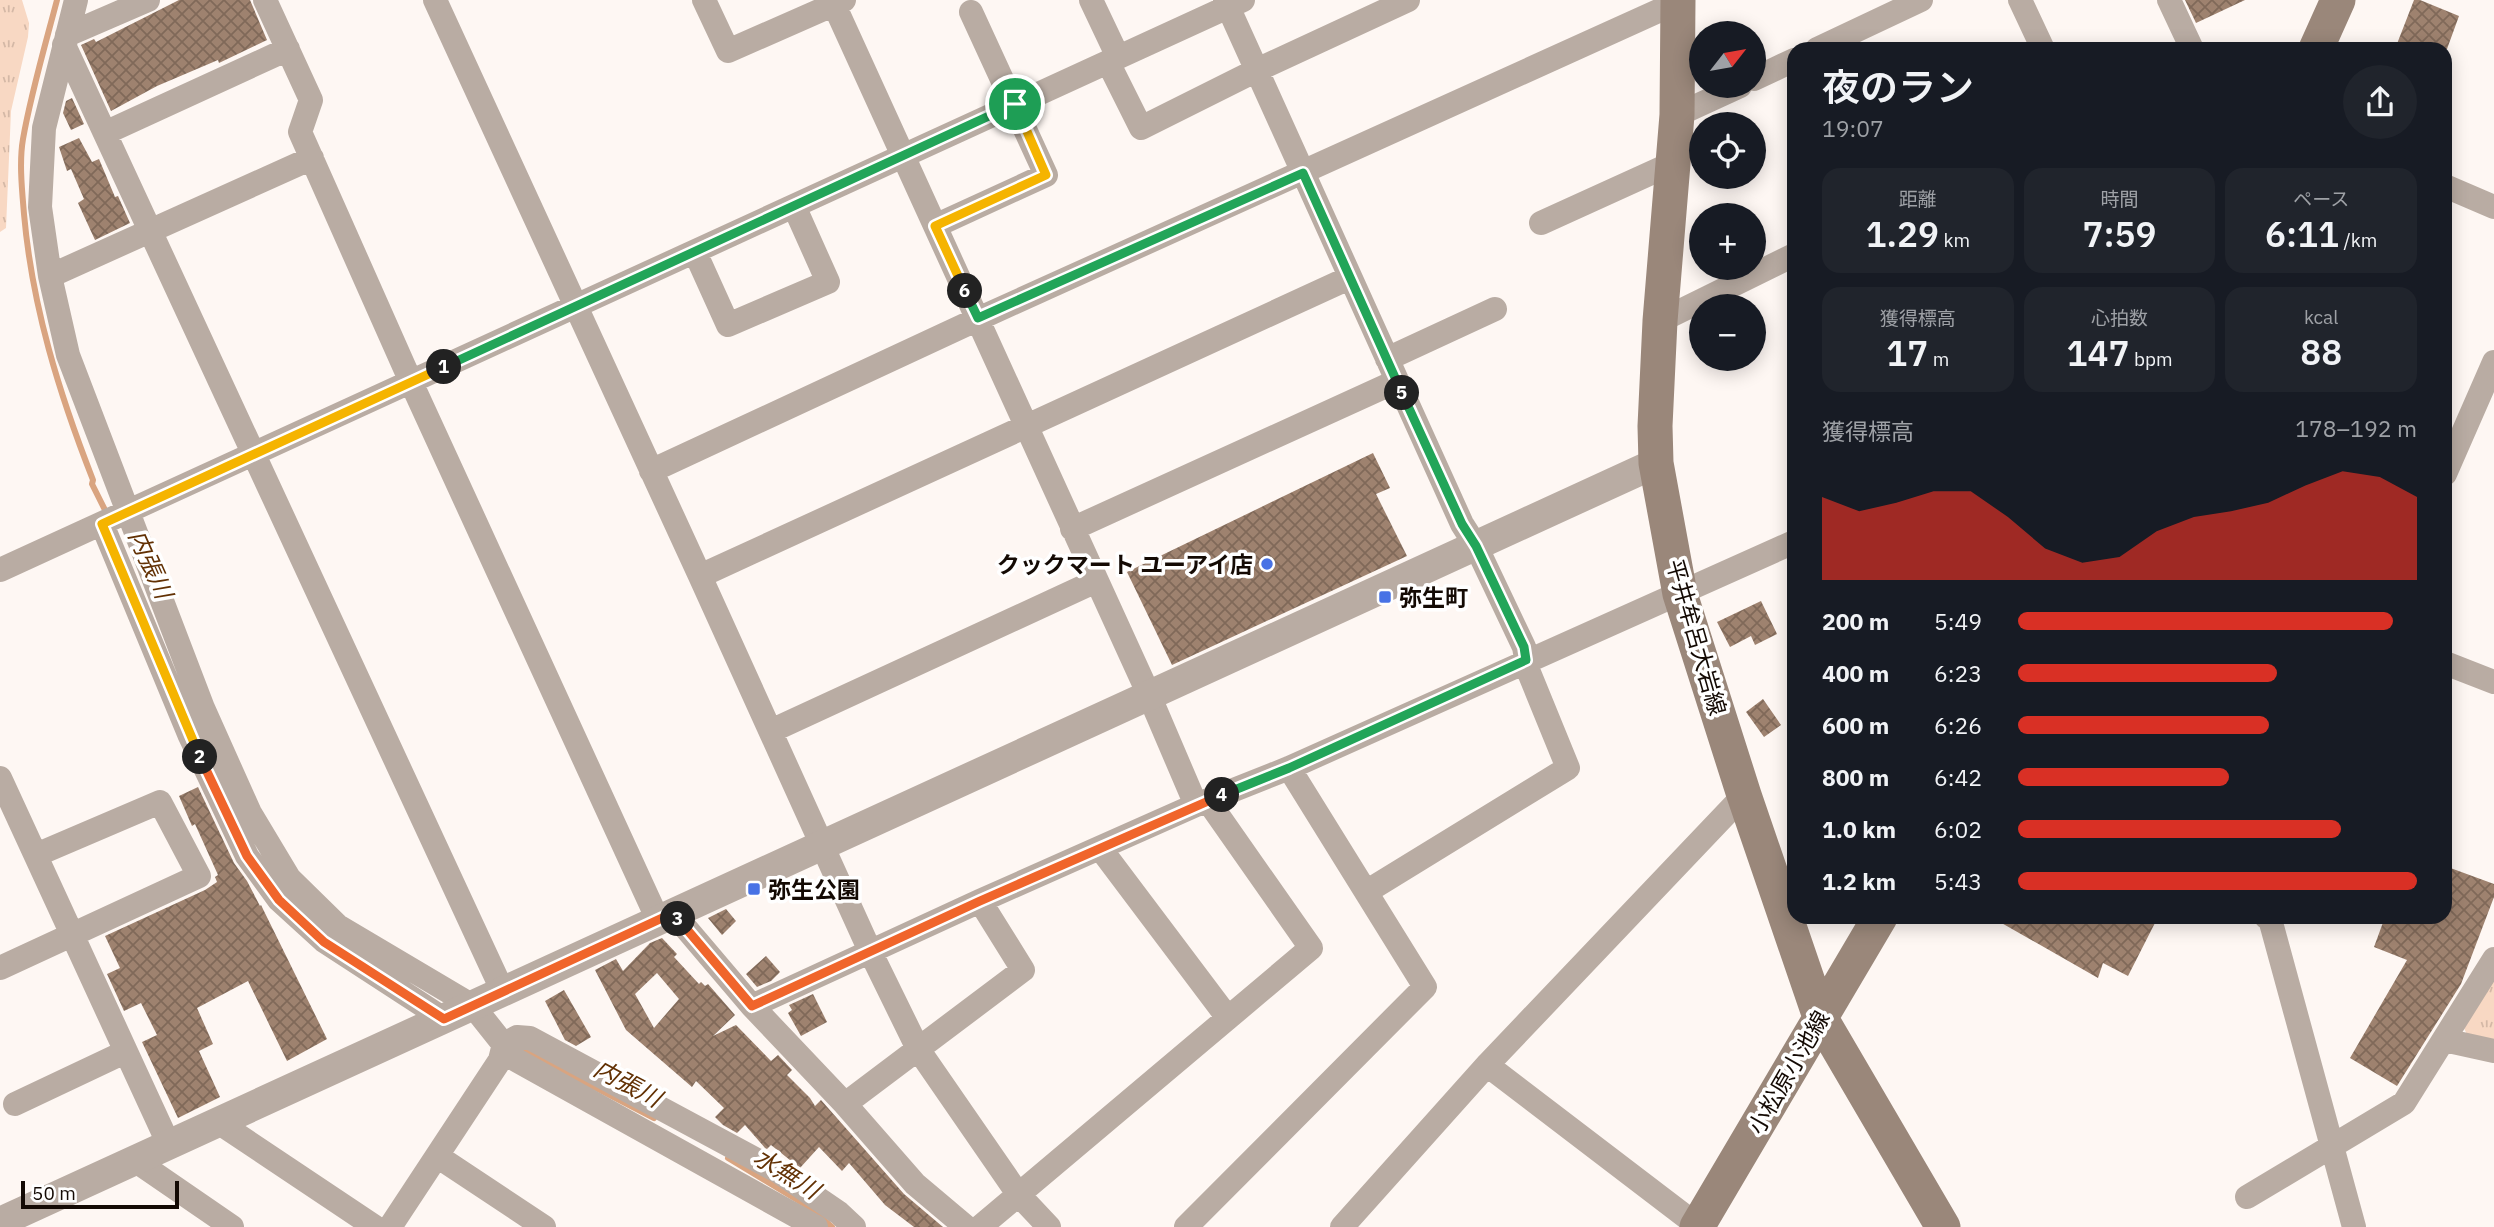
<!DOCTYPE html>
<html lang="ja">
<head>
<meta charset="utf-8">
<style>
  body { margin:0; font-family:"IBM Plex Sans","Noto Sans JP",sans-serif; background:#20242c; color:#f1f3f6; height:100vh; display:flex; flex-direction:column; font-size:26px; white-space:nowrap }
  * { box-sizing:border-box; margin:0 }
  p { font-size:23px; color:#9ea1a6 }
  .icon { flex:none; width:38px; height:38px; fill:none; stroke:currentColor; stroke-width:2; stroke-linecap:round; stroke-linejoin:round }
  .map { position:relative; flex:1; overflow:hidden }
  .panel { position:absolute; left:1787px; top:42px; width:665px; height:882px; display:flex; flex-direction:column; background:#171b24; border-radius:21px; box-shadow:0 4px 18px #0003 }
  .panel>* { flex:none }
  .needle { width:46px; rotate:59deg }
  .fabs { position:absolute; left:1689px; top:21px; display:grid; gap:14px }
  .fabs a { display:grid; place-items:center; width:77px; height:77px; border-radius:50%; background:#171b24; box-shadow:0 4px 18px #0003; font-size:35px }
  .scale { position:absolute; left:21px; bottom:18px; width:158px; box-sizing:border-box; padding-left:7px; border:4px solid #140a04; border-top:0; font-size:19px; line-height:24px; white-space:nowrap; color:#140a04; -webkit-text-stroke:5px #fff; paint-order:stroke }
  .pin { position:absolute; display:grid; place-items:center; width:60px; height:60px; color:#fff; margin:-30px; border:4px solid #fff; border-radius:50%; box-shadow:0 2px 7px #0007 }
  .km { position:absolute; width:35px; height:35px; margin:-18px; border-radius:50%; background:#222; color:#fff; font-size:19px; line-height:35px; text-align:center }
  .round { display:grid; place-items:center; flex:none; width:74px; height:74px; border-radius:37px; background:#20242c }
  .overview { display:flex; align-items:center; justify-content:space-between; height:119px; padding:0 35px }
  h1 { font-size:38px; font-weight:600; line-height:52px }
  .stats { display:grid; grid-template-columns:repeat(3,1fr); gap:10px; height:119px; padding:7px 35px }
  .stats div { display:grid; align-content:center; border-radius:18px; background:#20242c; text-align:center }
  .stats b { font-size:35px; font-weight:600 }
  .stats small { font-size:19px; font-weight:400 }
  .stats p { font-size:19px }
  .chart { height:196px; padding:14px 35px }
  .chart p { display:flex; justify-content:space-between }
  .chart svg { width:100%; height:126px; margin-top:7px; fill:#d93025; opacity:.7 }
  ul { padding:0 35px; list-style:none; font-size:23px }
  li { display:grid; grid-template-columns:112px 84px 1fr; align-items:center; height:52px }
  li i { height:18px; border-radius:9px; background:#d93025 }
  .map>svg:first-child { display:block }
  .park { fill:url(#park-tufts) }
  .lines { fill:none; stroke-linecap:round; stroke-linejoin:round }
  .stream { stroke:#d9a480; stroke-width:6 }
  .building { fill:url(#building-cross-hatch); fill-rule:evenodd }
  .minor { stroke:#b9aca3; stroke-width:24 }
  .tertiary { stroke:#b9aca3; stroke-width:30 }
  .secondary { stroke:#9a877a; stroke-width:35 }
  .split-1-casing { stroke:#fff; stroke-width:14 }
  .split-2-casing { stroke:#fff; stroke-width:14 }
  .split-3-casing { stroke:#fff; stroke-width:14 }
  .split-4-casing { stroke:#fff; stroke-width:14 }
  .split-5-casing { stroke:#fff; stroke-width:14 }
  .split-6-casing { stroke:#fff; stroke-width:14 }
  .split-7-casing { stroke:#fff; stroke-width:14 }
  .split-1 { stroke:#22a559; stroke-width:9 }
  .split-2 { stroke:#f5b400; stroke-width:9 }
  .split-3 { stroke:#f0652b; stroke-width:9 }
  .split-4 { stroke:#f0652b; stroke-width:9 }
  .split-5 { stroke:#22a559; stroke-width:9 }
  .split-6 { stroke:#22a559; stroke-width:9 }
  .split-7 { stroke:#f5b400; stroke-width:9 }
  .poi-dot { fill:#4872e5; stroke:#fff; stroke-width:2.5 }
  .labels { text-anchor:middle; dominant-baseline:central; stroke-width:7; stroke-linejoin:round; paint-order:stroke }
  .poi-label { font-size:23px; font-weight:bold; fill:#140a04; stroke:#fff; text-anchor:start }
  .street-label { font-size:23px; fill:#140a04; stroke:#fff }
  .water-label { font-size:24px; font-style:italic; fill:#623104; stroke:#fff }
</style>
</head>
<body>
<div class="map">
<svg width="2494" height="1227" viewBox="0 0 2494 1227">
  <defs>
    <pattern id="park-tufts" width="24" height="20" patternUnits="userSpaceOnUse" patternTransform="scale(1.75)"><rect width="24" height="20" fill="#f8d8c3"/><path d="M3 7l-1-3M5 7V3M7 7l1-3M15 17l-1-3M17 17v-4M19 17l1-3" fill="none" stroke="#d4b8a6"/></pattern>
    <pattern id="building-cross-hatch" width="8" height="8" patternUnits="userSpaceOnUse" patternTransform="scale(1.75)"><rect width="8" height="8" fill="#9e826f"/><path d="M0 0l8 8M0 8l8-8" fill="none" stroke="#806959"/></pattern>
  </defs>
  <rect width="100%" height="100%" fill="#fef7f3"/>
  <!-- park -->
  <path class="park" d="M0,0H22L29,23L28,37L11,111L6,228L0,232Z
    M2494,979V1042L2468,1037L2464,1028Z"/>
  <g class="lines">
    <!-- stream -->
    <path class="stream" d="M57,0C45,46 31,93 23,139C19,162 22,190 24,214C32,306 59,393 93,480L92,484L108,516
      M519,1048L654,1118
      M728,1158L809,1207L832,1227"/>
  </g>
  <!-- building -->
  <path class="building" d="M179,0H250L267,40L219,63L218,60L157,86L111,111L81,45L94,39L96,42Z
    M2185,0H2245L2196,23Z
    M2414,0H2420L2459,16L2447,49H2395Z
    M72,98L84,124L71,130L63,113L66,101Z
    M79,138L92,162L99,159L115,197L118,196L130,223L95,240L78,203L84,199L71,169L67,171L59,147Z
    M1373,453L1390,488L1376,494L1407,556L1172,665L1127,572Z
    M1761,601L1777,634L1755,645L1751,636L1730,647L1717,622Z
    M1763,699L1781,725L1764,737L1746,712Z
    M198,787L234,863L247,881L260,906L261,905L327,1039L287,1061L248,981L197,1008L213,1044L199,1051L220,1097L178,1118L142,1042L157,1035L141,1003L124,1011L107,974L120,968L105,936L205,890L217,882L215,877L218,875L195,824L192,826L179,796Z
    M2445,866L2494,884V897L2461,984L2397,1086L2350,1058L2407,960L2374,947L2385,917H2445Z
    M726,909L736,921L722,935L708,918Z
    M1991,917H2158L2128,976L2103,963L2098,978Z
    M662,938L677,954L674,957L699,984L701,982L705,986L708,984L735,1015L713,1036L736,1025L771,1061L778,1055L792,1070L787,1075L810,1098L815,1106L821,1100L904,1194L943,1227H914L885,1205L849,1163L842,1171L819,1147L800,1168L771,1145L767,1149L765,1148L745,1125L737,1133L723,1125L715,1117L724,1108L696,1081L692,1087L626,1030L595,970L616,959L623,971L650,943ZM657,973L679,999L654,1028L635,994Z
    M766,956L780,972L771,981L757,987L746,974Z
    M564,990L591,1037L576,1046L565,1040L545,1001Z
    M813,994L827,1022L801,1036L788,1013L792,1010L789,1005Z"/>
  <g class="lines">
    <!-- minor -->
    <path class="minor" d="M76,0L44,128L40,207L50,276L68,355L203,708L250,813L289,878L338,926L473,1006L516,1060L816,1227
      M265,0L311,100L300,132L411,382L658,920
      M435,0L700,576L870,951L918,1049L1018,1194L1049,1227
      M704,0L728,51L844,0
      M832,0L1149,695L1196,805
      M1091,0L1118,57
      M1225,0L1462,524L1476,546L1524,647L1528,670L1568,768L1366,892
      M2020,0L2043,49
      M2169,0L2192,49
      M67,35L148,0
      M64,45L503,992
      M1817,49L1921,0
      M1108,62L1141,128L1257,70L1408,0
      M1754,79L1794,60
      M1677,115L1740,86
      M105,133L288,49
      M2445,186L2494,207
      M1541,223L1673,163
      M935,226L1046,175L971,12
      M695,252L728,325L828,282L794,206
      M50,276L312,158
      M1660,321L1794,255
      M1387,359L1495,309
      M651,471L978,319L1678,2
      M2445,474L2494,362
      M102,524L189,734L247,856L279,900L324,941L444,1019
      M1072,529L1397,381
      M0,570L1243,0
      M700,576L1349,278
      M2445,663L2494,682
      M771,731L1096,581
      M0,778L169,1145
      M1100,848L1228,1018
      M673,913L752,1006L845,1104L915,1184L966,1227
      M2266,917L2270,919L2354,1227
      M0,968L199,876L160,802L36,855
      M752,1006L980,901L1196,805L1289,768L1794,542
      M2444,1040L2494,1051
      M1487,1065L1698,1226
      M15,1104L125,1052
      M845,1104L1023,970L980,901
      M218,1122L375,1227
      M437,1156L544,1227
      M136,1161L232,1227
      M2247,1197L2404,1103L2494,959
      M390,1227L500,1060L504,1044L517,1037L530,1038L779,1172L839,1213L854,1227
      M980,1227L1311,948L1208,801
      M1186,1227L1425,987L1289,768
      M1342,1227L1487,1065L1744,795"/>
    <!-- tertiary -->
    <path class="tertiary" d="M0,1222L1656,463"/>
    <!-- secondary -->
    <path class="secondary" d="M1678,0L1677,115L1660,321L1655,426L1656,463L1680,594L1744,795L1820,1017L1943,1227
      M2316,49L2338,0
      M1697,1227L1880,917"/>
  </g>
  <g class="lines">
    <defs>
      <path id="split-1" d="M444,367L1015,104"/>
      <path id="split-2" d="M200,757L102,524L444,367"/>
      <path id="split-3" d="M200,757L247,856L279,900L324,942L444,1019L673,913L678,919"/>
      <path id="split-4" d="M678,919L752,1006L980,901L1222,795"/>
      <path id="split-5" d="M1222,795L1289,768L1526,660L1524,647L1476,546L1462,524L1402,393"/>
      <path id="split-6" d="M965,291L978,318L1303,173L1402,393"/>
      <path id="split-7" d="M965,291L935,226L1046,175L1015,104"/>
    </defs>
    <!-- split-1 casing -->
    <use href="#split-1" class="split-1-casing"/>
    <!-- split-2 casing -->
    <use href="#split-2" class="split-2-casing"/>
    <!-- split-3 casing -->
    <use href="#split-3" class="split-3-casing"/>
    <!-- split-4 casing -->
    <use href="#split-4" class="split-4-casing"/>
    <!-- split-5 casing -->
    <use href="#split-5" class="split-5-casing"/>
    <!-- split-6 casing -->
    <use href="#split-6" class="split-6-casing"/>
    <!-- split-7 casing -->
    <use href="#split-7" class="split-7-casing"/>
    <!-- split-1 -->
    <use href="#split-1" class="split-1"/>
    <!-- split-2 -->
    <use href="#split-2" class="split-2"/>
    <!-- split-3 -->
    <use href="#split-3" class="split-3"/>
    <!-- split-4 -->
    <use href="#split-4" class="split-4"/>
    <!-- split-5 -->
    <use href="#split-5" class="split-5"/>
    <!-- split-6 -->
    <use href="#split-6" class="split-6"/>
    <!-- split-7 -->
    <use href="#split-7" class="split-7"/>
  </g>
  <!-- markers -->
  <g class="poi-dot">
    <circle cx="1267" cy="564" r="7"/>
    <rect x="1378" y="590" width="14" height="14" rx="3.5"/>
    <rect x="747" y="882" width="14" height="14" rx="3.5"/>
  </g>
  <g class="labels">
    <!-- poi labels -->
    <g class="poi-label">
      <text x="1253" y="564" text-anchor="end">クックマート ユーアイ店</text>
      <text x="1399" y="597">弥生町</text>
      <text x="768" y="889">弥生公園</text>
    </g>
    <!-- street labels -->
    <g class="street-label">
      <text transform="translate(1697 637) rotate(74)">平井牟呂大岩線</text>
      <text transform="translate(1788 1072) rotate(-60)">小松原小池線</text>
    </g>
    <!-- water labels -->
    <g class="water-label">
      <text transform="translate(151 564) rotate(66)">内張川</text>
      <text transform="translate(628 1083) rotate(28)">内張川</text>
      <text transform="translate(787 1173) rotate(32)">水無川</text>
    </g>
  </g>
</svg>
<div class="fabs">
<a><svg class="needle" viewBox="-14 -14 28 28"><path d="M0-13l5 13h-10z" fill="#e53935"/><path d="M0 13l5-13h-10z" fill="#9ea1a6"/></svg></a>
<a><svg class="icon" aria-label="locate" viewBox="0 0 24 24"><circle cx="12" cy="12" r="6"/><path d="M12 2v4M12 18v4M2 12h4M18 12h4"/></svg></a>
<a>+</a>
<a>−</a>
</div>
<div class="scale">50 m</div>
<div class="pin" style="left:1015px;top:104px;background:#1e9e55"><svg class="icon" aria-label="arrive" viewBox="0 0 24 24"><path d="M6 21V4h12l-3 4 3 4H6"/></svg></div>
<b class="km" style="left:444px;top:367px">1</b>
<b class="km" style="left:200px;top:757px">2</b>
<b class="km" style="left:678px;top:919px">3</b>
<b class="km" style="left:1222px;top:795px">4</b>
<b class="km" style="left:1402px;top:393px">5</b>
<b class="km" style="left:965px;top:291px">6</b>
<section class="panel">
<div class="overview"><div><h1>夜のラン</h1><p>19:07</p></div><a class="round"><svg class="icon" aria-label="share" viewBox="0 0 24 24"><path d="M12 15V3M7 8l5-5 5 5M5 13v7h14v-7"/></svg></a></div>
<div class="stats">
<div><p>距離</p><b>1.29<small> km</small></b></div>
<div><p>時間</p><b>7:59</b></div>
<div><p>ペース</p><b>6:11<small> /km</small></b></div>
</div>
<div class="stats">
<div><p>獲得標高</p><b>17<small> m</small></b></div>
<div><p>心拍数</p><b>147<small> bpm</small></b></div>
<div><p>kcal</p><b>88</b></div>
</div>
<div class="chart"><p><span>獲得標高</span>178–192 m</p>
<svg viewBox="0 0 160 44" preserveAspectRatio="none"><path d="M0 44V15L10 20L20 17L30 13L40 13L50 22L60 33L70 38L80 36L90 27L100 22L110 20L120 17L130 11L140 6L150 8L160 15V44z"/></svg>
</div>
<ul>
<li><b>200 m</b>5:49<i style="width:94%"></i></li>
<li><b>400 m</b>6:23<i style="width:65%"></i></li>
<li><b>600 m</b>6:26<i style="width:63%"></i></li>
<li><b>800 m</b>6:42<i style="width:53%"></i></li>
<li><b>1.0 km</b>6:02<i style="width:81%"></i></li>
<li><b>1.2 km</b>5:43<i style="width:100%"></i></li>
</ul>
</section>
</div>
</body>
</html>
